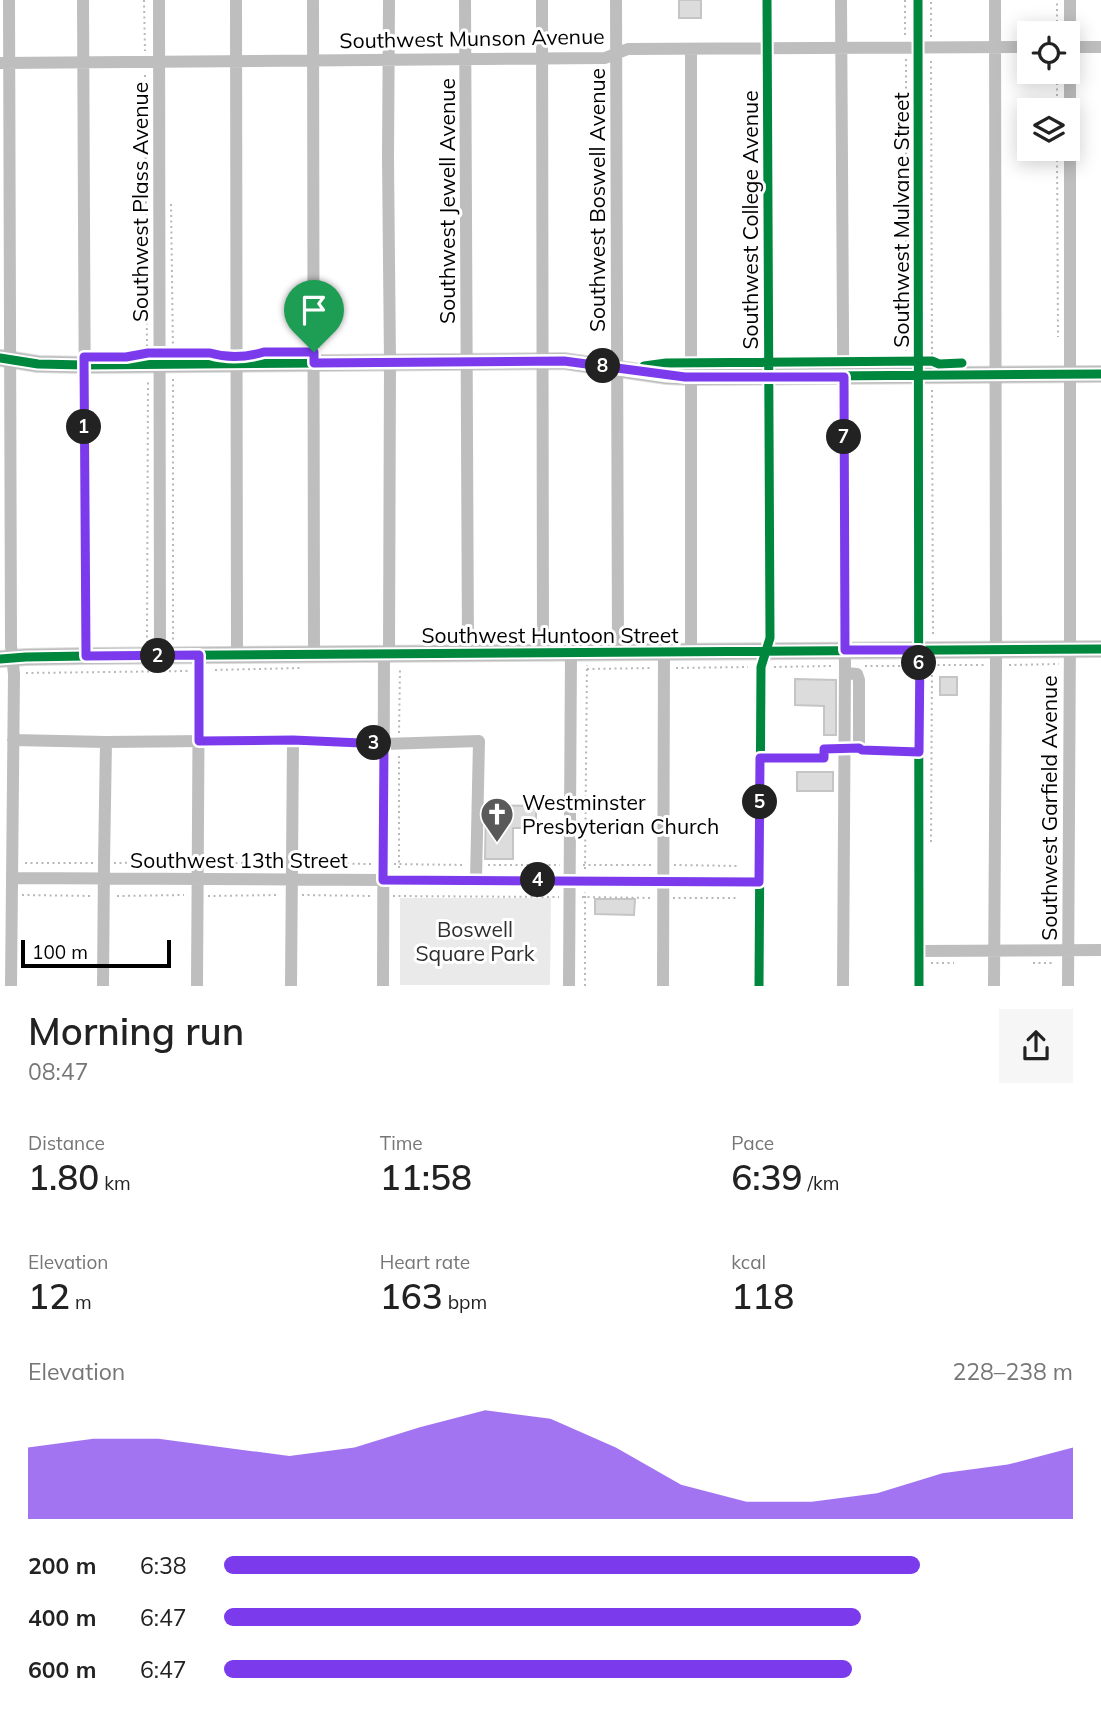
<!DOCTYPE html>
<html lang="en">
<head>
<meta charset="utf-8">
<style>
  body { margin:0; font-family:Mulish,sans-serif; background:#f6f6f6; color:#222; height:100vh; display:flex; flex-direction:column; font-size:26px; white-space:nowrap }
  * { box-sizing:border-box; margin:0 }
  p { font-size:23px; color:#767676 }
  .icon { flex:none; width:38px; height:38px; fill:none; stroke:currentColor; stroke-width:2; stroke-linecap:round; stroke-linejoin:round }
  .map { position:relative; height:986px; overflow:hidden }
  .sheet { display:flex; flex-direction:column; background:#fff; flex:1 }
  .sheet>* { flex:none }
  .tools { position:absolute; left:1017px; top:21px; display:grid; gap:14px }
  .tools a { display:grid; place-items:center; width:63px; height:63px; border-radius:0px; background:#fff; box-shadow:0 4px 18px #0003; font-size:35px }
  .scale { position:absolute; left:21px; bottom:18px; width:150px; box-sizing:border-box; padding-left:7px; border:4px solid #000; border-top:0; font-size:19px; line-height:24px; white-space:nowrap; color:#000; -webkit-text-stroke:5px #fff; paint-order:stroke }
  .pin { position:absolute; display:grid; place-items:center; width:60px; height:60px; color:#fff; margin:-72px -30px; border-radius:50% 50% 50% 0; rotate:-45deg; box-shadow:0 0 7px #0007 }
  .pin .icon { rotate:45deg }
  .km { position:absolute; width:35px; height:35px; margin:-18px; border-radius:50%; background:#222; color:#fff; font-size:19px; line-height:35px; text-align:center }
  .round { display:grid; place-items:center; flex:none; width:74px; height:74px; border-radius:0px; background:#f6f6f6 }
  .overview { display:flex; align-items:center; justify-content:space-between; height:119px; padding:0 28px }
  h1 { font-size:38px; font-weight:600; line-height:52px }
  .figures { display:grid; grid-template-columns:repeat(3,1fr); gap:10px; height:119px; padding:7px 28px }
  .figures div { display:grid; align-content:center }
  .figures b { font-size:35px; font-weight:600 }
  .figures small { font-size:19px; font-weight:400 }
  .figures p { font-size:19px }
  .chart { height:196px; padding:14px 28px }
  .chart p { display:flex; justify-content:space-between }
  .chart svg { width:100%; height:126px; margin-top:7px; fill:#7c3aed; opacity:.7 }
  ul { padding:0 28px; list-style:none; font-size:23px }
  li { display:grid; grid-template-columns:112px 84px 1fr; align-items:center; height:52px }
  li i { height:18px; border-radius:9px; background:#7c3aed }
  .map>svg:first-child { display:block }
  .green { fill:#eaeaea }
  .building { fill:#dcdcdc; stroke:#c5c5c5; stroke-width:2 }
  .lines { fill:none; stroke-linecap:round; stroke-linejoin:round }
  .major-casing { stroke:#dbdbdb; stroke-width:18 }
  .path { stroke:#b8b8b8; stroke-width:2; stroke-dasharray:2 3.5; stroke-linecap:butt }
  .minor { stroke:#bebebe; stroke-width:12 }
  .major { stroke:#bdbdbd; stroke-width:16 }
  .cycleway-casing { stroke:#fff; stroke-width:13 }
  .cycleway { stroke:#00873e; stroke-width:9 }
  .route-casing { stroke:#fff; stroke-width:14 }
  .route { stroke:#7c3aed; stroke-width:9 }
  .labels { text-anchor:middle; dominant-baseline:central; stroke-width:6; stroke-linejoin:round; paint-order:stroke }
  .street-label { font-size:21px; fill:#000; stroke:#fff }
  .poi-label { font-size:21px; fill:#000; stroke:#fff; text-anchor:start }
  .park-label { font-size:21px; fill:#2f2f2f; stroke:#fff }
</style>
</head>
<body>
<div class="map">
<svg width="1101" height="986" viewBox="0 0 1101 986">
  <rect width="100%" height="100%" fill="#fff"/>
  <!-- green -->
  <path class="green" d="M400,898H551L550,985H400Z"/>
  <!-- building -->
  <path class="building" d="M679,0H701V18H679Z
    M940,677H957V695H940Z
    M795,679L836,680V735H824V706L795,705Z
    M797,772H833V791H797Z
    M486,805L536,806V828H513V859H485Z
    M595,899H635L634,915L595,914Z"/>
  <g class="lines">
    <defs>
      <path id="major" d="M0,358L38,364L84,365L564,361L667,376L691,377L1101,374
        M0,659L26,657L86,656L1101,649"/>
    </defs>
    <!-- major casing -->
    <use href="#major" class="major-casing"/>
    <!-- path -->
    <path class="path" d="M144,0L145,51
      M905,0V36
      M1057,33V0
      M931,37V0
      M906,59V351
      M931,61L932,363
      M1057,72V110
      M145,75L147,352
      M1057,149L1058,337
      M171,204L173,352
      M173,379V643
      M932,390L933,636
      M147,643L148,379
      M932,665H986
      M1009,665L1059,664
      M865,666H909
      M774,667L832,666
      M676,668L748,667
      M587,669L653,668
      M215,670L301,668
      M26,673L188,671
      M399,733L400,669
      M399,756V870
      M931,842L932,663
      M25,863H94
      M114,863L185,862
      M208,863H280
      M303,863L371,864
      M394,864L465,865
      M488,865H560
      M583,865H651
      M674,865L739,866
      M585,869L587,665
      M22,895L93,896
      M302,895L373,896
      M117,896L184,895
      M208,896L279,895
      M393,896L559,897
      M582,897L653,898
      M673,898H739
      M931,963H954
      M1033,963H1055
      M585,986V892"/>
    <!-- minor -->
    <path class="minor" d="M9,0L11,646L14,674L11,986
      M83,0L86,656
      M159,0L160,656
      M236,0L237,655
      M313,0L314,654
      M465,0L468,653
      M542,0L543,653
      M616,0L618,652
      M841,0L845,666L843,986
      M918,0L919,986
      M1068,47H1101
      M691,49V651
      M0,63L605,58L628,49L1029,47
      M389,654L390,362L388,159L389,0
      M845,673L857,674L859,680V749L861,750L919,752
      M13,740L106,742L293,740L384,744L479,741L476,880
      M760,758H824L825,749H852
      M12,878L759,882
      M919,951L1101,950
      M103,986L104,863L106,742
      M197,986L199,655
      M291,986L293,740
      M383,986L384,654
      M569,986L571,652
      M663,986L664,652
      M759,986L761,667L770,638L767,0
      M994,986L996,665L995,0
      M1068,986L1070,635V0"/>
    <!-- major -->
    <use href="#major" class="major"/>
    <defs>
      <path id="cycleway" d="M918,0L919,986
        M0,358L38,364L84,365L564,361L667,376L691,377L1101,374
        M644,366L666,363L932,361L939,364L962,363
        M0,659L26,657L86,656L1101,649
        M759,986L761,667L770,638L767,0"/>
    </defs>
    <!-- cycleway casing -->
    <use href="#cycleway" class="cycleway-casing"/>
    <!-- cycleway -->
    <use href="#cycleway" class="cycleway"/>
  </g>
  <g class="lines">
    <defs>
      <path id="route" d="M264,352H314V363L564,361L685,377H844L845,650H920L919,752L862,750L859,748L824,749V758H760L759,882L383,880L384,744L293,740L199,741V655L86,656L84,357H126L148,353H210C227,358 247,357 264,352Z"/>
    </defs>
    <!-- route casing -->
    <use href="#route" class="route-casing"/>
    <!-- route -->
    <use href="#route" class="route"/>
  </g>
  <!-- icons -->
  <defs>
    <symbol id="church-pin" viewBox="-11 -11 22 30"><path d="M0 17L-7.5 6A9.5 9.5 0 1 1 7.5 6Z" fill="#595959" stroke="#fff"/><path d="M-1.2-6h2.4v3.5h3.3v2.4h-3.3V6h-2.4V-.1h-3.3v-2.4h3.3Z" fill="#fff"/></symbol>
  </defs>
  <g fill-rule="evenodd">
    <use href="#church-pin" x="478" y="795" width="38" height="52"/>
  </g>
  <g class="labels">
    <!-- street labels -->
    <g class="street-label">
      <text transform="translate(472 38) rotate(-1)">Southwest Munson Avenue</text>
      <text transform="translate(597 200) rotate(-90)">Southwest Boswell Avenue</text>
      <text transform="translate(447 201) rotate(-90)">Southwest Jewell Avenue</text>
      <text transform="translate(140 202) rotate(-90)">Southwest Plass Avenue</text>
      <text transform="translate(750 220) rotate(-90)">Southwest College Avenue</text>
      <text transform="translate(901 220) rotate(-90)">Southwest Mulvane Street</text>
      <text x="550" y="635">Southwest Huntoon Street</text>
      <text transform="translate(1049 808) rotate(-90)">Southwest Garfield Avenue</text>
      <text x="239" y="860">Southwest 13th Street</text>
    </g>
    <!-- poi labels -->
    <g class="poi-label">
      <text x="522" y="802">Westminster<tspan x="522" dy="24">Presbyterian Church</tspan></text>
    </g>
    <!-- park labels -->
    <g class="park-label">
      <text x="475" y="929">Boswell<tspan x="475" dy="24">Square Park</tspan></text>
    </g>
  </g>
</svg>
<div class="tools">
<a><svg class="icon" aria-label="locate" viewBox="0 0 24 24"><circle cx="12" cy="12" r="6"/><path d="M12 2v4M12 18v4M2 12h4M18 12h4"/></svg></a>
<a><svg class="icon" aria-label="layers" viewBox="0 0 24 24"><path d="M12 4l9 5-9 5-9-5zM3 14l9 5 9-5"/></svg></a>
</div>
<div class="scale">100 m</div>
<div class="pin" style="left:314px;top:352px;background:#1e9e55"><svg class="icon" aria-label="arrive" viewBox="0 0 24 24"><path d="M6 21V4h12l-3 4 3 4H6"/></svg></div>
<b class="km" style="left:84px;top:427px">1</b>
<b class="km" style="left:158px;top:656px">2</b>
<b class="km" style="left:374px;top:743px">3</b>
<b class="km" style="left:538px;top:880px">4</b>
<b class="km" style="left:760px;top:802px">5</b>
<b class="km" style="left:919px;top:663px">6</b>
<b class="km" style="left:844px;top:437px">7</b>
<b class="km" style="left:603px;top:366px">8</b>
</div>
<section class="sheet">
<div class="overview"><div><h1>Morning run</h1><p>08:47</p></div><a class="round"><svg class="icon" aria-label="share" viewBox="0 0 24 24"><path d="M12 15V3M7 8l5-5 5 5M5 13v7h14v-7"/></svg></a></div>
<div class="figures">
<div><p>Distance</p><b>1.80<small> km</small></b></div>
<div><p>Time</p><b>11:58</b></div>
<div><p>Pace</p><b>6:39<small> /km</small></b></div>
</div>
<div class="figures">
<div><p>Elevation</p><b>12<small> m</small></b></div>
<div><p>Heart rate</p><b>163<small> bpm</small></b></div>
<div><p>kcal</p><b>118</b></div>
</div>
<div class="chart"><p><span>Elevation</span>228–238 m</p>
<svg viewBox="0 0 160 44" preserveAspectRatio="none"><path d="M0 44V19L10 16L20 16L30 19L40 22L50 19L60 12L70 6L80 9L90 19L100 32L110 38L120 38L130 35L140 28L150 25L160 19V44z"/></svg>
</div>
<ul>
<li><b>200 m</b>6:38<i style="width:82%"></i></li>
<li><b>400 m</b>6:47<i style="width:75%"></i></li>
<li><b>600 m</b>6:47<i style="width:74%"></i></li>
</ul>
</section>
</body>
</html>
